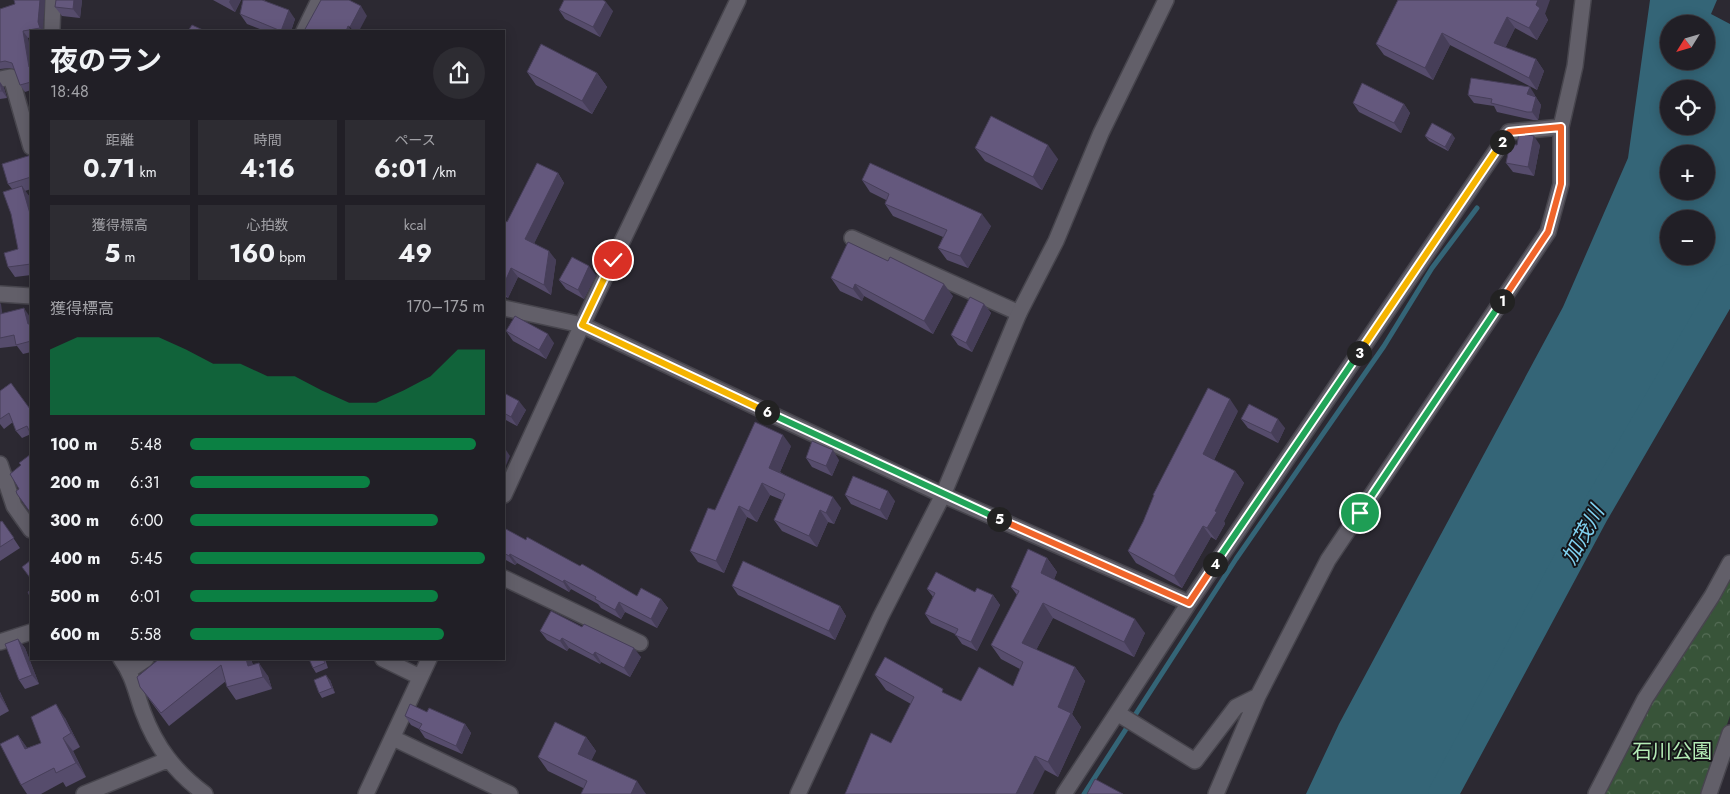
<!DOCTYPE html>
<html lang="ja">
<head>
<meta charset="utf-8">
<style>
  body { margin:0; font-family:Jost,"Noto Sans JP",sans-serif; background:#2d2c32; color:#f1f3f6; height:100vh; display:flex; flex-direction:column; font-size:19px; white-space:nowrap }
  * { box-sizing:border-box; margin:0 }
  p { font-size:16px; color:#a2a2a7 }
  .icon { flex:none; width:28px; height:28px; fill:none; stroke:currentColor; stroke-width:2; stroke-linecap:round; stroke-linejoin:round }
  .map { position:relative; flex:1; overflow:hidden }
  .sheet { position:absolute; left:30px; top:30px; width:475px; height:630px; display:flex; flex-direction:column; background:#211f26; border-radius:0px; box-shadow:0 2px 12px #0003,0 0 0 1px #3e3d43 }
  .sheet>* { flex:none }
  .needle { width:32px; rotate:233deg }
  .tools { position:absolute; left:1660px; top:15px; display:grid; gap:10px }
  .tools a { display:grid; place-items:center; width:55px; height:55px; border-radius:50%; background:#211f26; box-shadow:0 2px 12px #0003,0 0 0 1px #3e3d43; font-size:25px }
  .pin { position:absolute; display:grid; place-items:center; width:42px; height:42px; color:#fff; margin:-21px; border:2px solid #fff; border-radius:50%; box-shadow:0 1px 5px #0007 }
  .km { position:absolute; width:25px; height:25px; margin:-12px; border-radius:50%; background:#222; color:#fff; font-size:14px; line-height:25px; text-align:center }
  .round { display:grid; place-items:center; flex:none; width:52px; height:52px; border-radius:26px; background:#2d2c32 }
  .headline { display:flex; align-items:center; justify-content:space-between; height:85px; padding:0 20px }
  h1 { font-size:28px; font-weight:700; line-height:38px }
  .figures { display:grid; grid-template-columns:repeat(3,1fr); gap:8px; height:85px; padding:5px 20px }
  .figures div { display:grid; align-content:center; border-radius:0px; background:#2d2c32; text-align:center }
  .figures b { font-size:25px; font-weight:700 }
  .figures small { font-size:14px; font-weight:400 }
  .figures p { font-size:14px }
  .chart { height:140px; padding:10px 20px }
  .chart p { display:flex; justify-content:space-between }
  .chart svg { width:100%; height:90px; margin-top:5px; fill:#0b8043; opacity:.7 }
  ul { padding:0 20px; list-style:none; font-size:16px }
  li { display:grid; grid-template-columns:80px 60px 1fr; align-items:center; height:38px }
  li i { height:12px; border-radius:6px; background:#0b8043 }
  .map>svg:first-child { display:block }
  .park { fill:url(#park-crowns) }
  .water { fill:#346577; fill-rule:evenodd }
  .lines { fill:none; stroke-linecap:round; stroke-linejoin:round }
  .stream { stroke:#346577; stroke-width:5 }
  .river { stroke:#346577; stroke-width:30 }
  .street-casing { stroke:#47454d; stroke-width:18 }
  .secondary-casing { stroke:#47454d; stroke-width:18 }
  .street { stroke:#625f69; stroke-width:15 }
  .secondary { stroke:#625f69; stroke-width:15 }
  .wall { fill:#564c6c }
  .shaded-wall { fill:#463e58 }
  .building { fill:#64587d; stroke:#463e58 }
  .split-1-casing { stroke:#fff; stroke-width:10 }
  .split-2-casing { stroke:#fff; stroke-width:10 }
  .split-3-casing { stroke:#fff; stroke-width:10 }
  .split-4-casing { stroke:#fff; stroke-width:10 }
  .split-5-casing { stroke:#fff; stroke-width:10 }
  .split-6-casing { stroke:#fff; stroke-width:10 }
  .split-7-casing { stroke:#fff; stroke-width:10 }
  .split-1 { stroke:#22a559; stroke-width:6 }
  .split-2 { stroke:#f0652b; stroke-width:6 }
  .split-3 { stroke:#f5b400; stroke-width:6 }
  .split-4 { stroke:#22a559; stroke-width:6 }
  .split-5 { stroke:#f0652b; stroke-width:6 }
  .split-6 { stroke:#22a559; stroke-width:6 }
  .split-7 { stroke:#f5b400; stroke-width:6 }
  .labels { text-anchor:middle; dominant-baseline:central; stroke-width:4; stroke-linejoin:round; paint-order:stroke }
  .park-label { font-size:20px; fill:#b5ebb6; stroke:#141317 }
  .water-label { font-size:21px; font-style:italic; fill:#81d2f1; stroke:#141317 }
</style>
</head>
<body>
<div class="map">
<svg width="1730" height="794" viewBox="0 0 1730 794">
  <defs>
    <pattern id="park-crowns" width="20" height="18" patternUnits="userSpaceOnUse" patternTransform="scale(1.25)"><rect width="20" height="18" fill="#385439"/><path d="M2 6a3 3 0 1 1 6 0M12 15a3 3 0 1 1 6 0" fill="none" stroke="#556d56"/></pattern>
  </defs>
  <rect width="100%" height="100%" fill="#2c2932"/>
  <!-- park -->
  <path class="park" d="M1730,569V716L1702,794H1601L1650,701Z"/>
  <!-- water -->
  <path class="water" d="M1650,0H1717L1711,14L1730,24V280L1673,357L1429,794H1306L1339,724L1563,307L1628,158ZM1669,24H1706V61H1669ZM1669,89H1706V126H1669ZM1669,154H1706V191H1669ZM1669,219H1706V256H1669Z"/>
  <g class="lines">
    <!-- stream -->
    <path class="stream" d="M1084,794L1236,559L1384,346L1432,268L1477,208"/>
    <!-- river -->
    <path class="river" d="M1443,794L1594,513L1730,279"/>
    <defs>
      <path id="street" d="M52,29L53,0
        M304,31L319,0
        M0,79L11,77L31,147
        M852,238L1019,313
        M0,294L31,296
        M504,308L582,325L943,495L1189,603
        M0,464L14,506L31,530
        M504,495L582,325L738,0
        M504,578L640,643
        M0,642L31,632
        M121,659C133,675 136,693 143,712C156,747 175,772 205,794
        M383,659L420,677
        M130,670L146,659
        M1117,713L1195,761L1236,707L1258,696
        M393,738L510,794
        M84,794L167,760
        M366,794L429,659
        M1064,794L1189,603L1509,132L1561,127
        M1216,794L1258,696L1328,560L1548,232L1561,184V127L1575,66L1583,0
        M1596,794L1645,699L1712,596L1730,563"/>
      <path id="secondary" d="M798,794L881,616L943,495L1019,313L1056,241L1101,133L1166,0
        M1709,794L1730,733"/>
    </defs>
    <!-- street casing -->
    <use href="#street" class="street-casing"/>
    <!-- secondary casing -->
    <use href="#secondary" class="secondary-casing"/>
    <!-- street -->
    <use href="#street" class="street"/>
    <!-- secondary -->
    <use href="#secondary" class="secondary"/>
  </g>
  <!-- wall -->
  <path class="wall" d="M82,0L80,18L62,16L55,7Z
    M213,0H241L235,12Z
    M243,0H264L295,19L291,31H265L247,24L240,14Z
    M1398,0L1545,14L1548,20L1537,40L1515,28L1505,48L1536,59L1544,71L1537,90L1450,45L1433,80L1384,55L1376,44Z
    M15,4L43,29L44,31H31V37L28,38L31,58V90L25,92L20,85L15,69L10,68L0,69V9Z
    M559,10L613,11L600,37L565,19Z
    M527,72L597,73L607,87L592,114L536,85Z
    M0,82L4,88L7,98L0,99Z
    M1468,95H1535V96L1541,105L1538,120H1533L1497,112L1494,106L1474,103Z
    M1353,103L1404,104L1410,113L1401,133L1359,112Z
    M1425,136L1455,138L1448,151L1429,141Z
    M1517,145H1540L1534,176L1513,172L1506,163Z
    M975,148L1058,159L1042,190L985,161Z
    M31,155V189L25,191L29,196L31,205V275L15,277L8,267L18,249L12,189L8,184Z
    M558,173L564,183L534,243L556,260L551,295L518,277L508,298L504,296V220L507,222Z
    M862,180L991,226L968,268L947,260L938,248L943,237L893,216L885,204L886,200L870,192Z
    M596,275L584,299L566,289L559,280Z
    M831,278L953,296L933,334L864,296L862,301L840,291Z
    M0,303L2,314L30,317L31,321V352L23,354L17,346L0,348Z
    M984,304L991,313L972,352L958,345L951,335Z
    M506,331L554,343L546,359L513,341Z
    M11,383L31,434L22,438L16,431L13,422L4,429L0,424V391Z
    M504,393L526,410L517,426L504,419Z
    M1238,411L1214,460L1235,471L1244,483L1224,521L1225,524L1216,540L1211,537L1182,588L1136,563L1128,551L1143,522L1154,496L1153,495Z
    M1241,419L1285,428L1278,443L1248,428Z
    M791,446L780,472L841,508L834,524L828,522L817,547L782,531L774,520L782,500L770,495L757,522L747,517L724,573L698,562L690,551L715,510Z
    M806,458L839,460L832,476L812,467Z
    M845,495L895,501L887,520L851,504Z
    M2,521L20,548L0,561V522Z
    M504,528L526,540L580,566L637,596L661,599L668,608L657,628L625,612L621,619L601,608L598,604L571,589L569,592L517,563L515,565L504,559Z
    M1047,558L1057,572L1054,579L1145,633L1134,657L1053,618L1036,650L1075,667L1085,681L1072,714L1081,727L1058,777L1045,770L891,743L911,704L886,690L875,675L947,695L961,701L1013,686L1020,669L1001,659L991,645L1017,595L1011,587Z
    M732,586L840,606L846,616L835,640L738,595Z
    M927,589L975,592L993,595L1000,605L977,651L962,644L955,634L931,623L925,614L933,597Z
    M582,627L641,657L630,677L601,662L600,664L569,648L567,651L547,640L540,631Z
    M18,639L25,648L39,684L25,689L19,680Z
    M251,659L253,665L268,676L272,689L236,700L227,687L226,681L169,726L140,687L137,677Z
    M325,659L328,668L316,673L313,668Z
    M330,680L335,693L322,698L319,693Z
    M0,692L9,711L0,716Z
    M427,712L465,724L471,733L462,754L425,738L419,729L411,725L405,716Z
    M65,718L80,747L73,751L86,777L66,787L63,782L41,794H27L21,785L18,735L27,748L41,743Z
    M586,737L596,751L591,760L646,794L583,788L548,771L538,757Z"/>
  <!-- shaded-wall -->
  <path class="shaded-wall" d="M40,0H45L43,29L44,31H42L40,28L38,22Z
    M74,0H82L80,18L73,9Z
    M230,0H241L235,12L229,2Z
    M1538,0H1550L1545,14L1548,20L1537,40L1529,28Z
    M606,2L613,11L600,37L593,27Z
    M361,6L367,16L359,31H353L350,27Z
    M289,10L295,19L291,31H281Z
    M1507,17L1515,28L1502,55L1494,43Z
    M348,26L352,31H346Z
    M23,31L28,38L31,58V71L29,67Z
    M1442,33L1450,45L1433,80L1425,68Z
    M1536,59L1544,71L1537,90L1529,78Z
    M597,73L607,87L592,114L582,101Z
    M0,82L4,88L7,98L2,91Z
    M1530,87L1535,95L1533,103L1527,94Z
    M1536,97L1541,105L1538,120L1532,112Z
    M1404,104L1410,113L1401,133L1394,123Z
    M1452,134L1455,138L1448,151L1445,147Z
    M1534,136L1540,145L1534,176L1528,167Z
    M1048,145L1058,159L1042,190L1033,177Z
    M558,173L564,183L532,248L525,239Z
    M22,186L29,196L31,205V218Z
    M982,214L991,226L968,268L960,256Z
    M549,251L556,260L551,295L544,285Z
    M589,266L596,275L584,299L578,290Z
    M511,268L518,277L508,298L504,292V284Z
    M855,284L864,296L862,301L853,289Z
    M944,284L953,296L933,334L924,321Z
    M0,303L1,304L4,325L0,319Z
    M984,304L991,313L972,352L966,343Z
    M24,308L30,317L31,320V329L28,324Z
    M548,334L554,343L546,359L539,350Z
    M1230,399L1238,411L1211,466L1203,454Z
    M519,401L526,410L517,426L511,417Z
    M1278,419L1285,428L1278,443L1271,433Z
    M783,435L791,446L777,479L769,468Z
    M504,447L510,456L504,470Z
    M833,450L839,460L832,476L826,466Z
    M1235,471L1244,483L1224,521L1225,524L1216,540L1207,528L1215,511Z
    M762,483L770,495L757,522L749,511Z
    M888,491L895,501L887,520L880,510Z
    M833,497L841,508L834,524L826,513Z
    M739,506L747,517L724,573L716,561Z
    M820,510L828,522L817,547L809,536Z
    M1203,526L1211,537L1182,588L1174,576Z
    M510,554L517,563L515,565L509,556Z
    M1047,558L1057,572L1051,587L1041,573Z
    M564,580L571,589L569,592L563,582Z
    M993,595L1000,605L977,651L971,642Z
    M661,599L668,608L657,628L651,619Z
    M619,602L625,612L621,619L615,610Z
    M1043,603L1053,618L1032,658L1022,643Z
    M840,606L846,616L835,640L829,631Z
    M1135,619L1145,633L1134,657L1124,642Z
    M562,638L569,648L567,651L560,641Z
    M18,639L25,648L39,684L32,675Z
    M634,648L641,657L630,677L624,668Z
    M595,652L601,662L600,664L593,655Z
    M246,659H251L257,679L248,666Z
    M259,663L268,676L272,689L263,677Z
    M1075,667L1085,681L1072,714L1081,727L1058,777L1048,762L1058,707Z
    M326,675L330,680L335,693L332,688Z
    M0,692L9,711L2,700L0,697Z
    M56,704L65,718L80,747L71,733Z
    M465,724L471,733L462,754L456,746Z
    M18,735L28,749H25Z
    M586,737L596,751L588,768L578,754Z
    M63,738L73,751L86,777L76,763Z
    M1035,756L1045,770L1033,794H1016Z
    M637,781L646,794H631Z"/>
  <!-- building -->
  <path class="building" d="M14,0H40L38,22L40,28L23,31L29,67H31V82L20,85L12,63L5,61L0,62V9L15,4Z
    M56,0H74L73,9L55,7Z
    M243,0H262L289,10L281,31L240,14Z
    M321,0H349L361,6L350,27L348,26L346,31H304Z
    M564,0H603L606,2L593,27L559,10Z
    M1398,0H1538L1536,5L1540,8L1529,28L1507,17L1494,43L1536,59L1529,78L1442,33L1425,68L1376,44Z
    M192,25L205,31H188Z
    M541,44L597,73L582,101L527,72Z
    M1471,78L1530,87L1527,94L1536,97L1532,112H1527L1491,103L1492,99L1468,95Z
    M0,83L2,91H0Z
    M1362,83L1404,104L1394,123L1353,103Z
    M991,116L1048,145L1033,177L975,148Z
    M1432,123L1452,134L1445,147L1425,136Z
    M1519,133L1534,136L1528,167L1506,163L1510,144L1517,145Z
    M31,155V177L8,184L2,164Z
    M537,163L558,173L525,239L549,251L544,285L511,268L504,284V220L507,222Z
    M870,163L982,214L960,256L938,248L947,230L885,204L889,194L862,180Z
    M22,186L31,217V264L8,267L4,253L18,249L11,214L3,192Z
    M848,242L888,261L890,257L944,284L924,321L855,284L853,289L831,278Z
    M572,257L589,266L578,290L559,280Z
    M970,297L984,304L966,343L951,335Z
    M24,308L28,324H31V341L16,345L14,335L0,338V314Z
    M515,316L548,334L539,350L506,331Z
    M11,383L30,409H31V435L27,426L16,431L9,413L0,419V391Z
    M1208,388L1230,399L1203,454L1235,471L1215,511L1217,512L1207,528L1203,526L1174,576L1128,551L1143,522L1154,495H1153Z
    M504,393L519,401L511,417L504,413Z
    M1249,404L1278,419L1271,433L1241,419Z
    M755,422L783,435L769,468L833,497L826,513L820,510L809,536L774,520L785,494L762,483L749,511L739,506L716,561L690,551L708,508L715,510Z
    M812,441L833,450L826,466L806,458Z
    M31,454V511L30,512L17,494L16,491L19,489L10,474L21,465L19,463Z
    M853,476L888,491L880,510L845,495Z
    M2,521L14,538L0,547V522Z
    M504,528L526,540L527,537L580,566L582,564L637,596L641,588L661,599L651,619L619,602L615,610L595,599L596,597L564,580L563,582L510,554L509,556L504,553Z
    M1028,549L1047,558L1041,573L1135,619L1124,642L1043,603L1022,643L1075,667L1058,707L1071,713L1048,762L1035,756L1016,794H845L871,733L891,743L914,697L875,675L885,657L943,689L942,692L961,701L979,667L1013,686L1023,662L991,645L1019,591L1011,587Z
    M31,560V579L22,567Z
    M743,561L840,606L829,631L732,586Z
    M936,572L975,592L977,588L993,595L971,642L955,635L958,629L925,614L935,593L927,589Z
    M31,590V599L28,592Z
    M551,611L582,627L584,624L634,648L624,668L595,652L593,655L562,638L560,641L540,631Z
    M18,639L32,675L19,680L5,644Z
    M159,659H246L248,666L259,663L263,677L227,687L221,665L161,713L140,687L137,677Z
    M309,659H323L325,663L313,668Z
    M326,675L332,688L319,693L314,680Z
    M56,704L71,733L63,738L76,763L56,773L54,768L21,785L0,744L18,735L25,749L41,743L31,717Z
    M410,704L427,712L429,708L465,724L456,746L419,729L422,724L405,716Z
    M555,722L586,737L578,754L637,781L631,794H581L587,781L538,757Z
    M1095,779L1123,794H1087Z"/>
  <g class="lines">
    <defs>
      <path id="split-1" d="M1360,513L1502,301"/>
      <path id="split-2" d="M1502,142L1509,132L1561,127V184L1548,232L1502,301"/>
      <path id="split-3" d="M1359,353L1502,142"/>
      <path id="split-4" d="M1215,564L1359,353"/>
      <path id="split-5" d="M999,519L1189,603L1215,564"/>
      <path id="split-6" d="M767,412L999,519"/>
      <path id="split-7" d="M613,260L582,325L767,412"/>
    </defs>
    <!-- split-1 casing -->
    <use href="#split-1" class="split-1-casing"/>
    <!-- split-2 casing -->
    <use href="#split-2" class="split-2-casing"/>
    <!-- split-3 casing -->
    <use href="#split-3" class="split-3-casing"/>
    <!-- split-4 casing -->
    <use href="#split-4" class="split-4-casing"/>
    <!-- split-5 casing -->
    <use href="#split-5" class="split-5-casing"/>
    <!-- split-6 casing -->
    <use href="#split-6" class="split-6-casing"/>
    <!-- split-7 casing -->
    <use href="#split-7" class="split-7-casing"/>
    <!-- split-1 -->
    <use href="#split-1" class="split-1"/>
    <!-- split-2 -->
    <use href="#split-2" class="split-2"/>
    <!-- split-3 -->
    <use href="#split-3" class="split-3"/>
    <!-- split-4 -->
    <use href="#split-4" class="split-4"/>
    <!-- split-5 -->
    <use href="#split-5" class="split-5"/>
    <!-- split-6 -->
    <use href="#split-6" class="split-6"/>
    <!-- split-7 -->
    <use href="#split-7" class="split-7"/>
  </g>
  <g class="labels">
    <!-- park labels -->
    <g class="park-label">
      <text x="1672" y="751">石川公園</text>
    </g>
    <!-- water labels -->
    <g class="water-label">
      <text transform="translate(1583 535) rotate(-61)">加茂川</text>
    </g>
  </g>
</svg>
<div class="tools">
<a><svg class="needle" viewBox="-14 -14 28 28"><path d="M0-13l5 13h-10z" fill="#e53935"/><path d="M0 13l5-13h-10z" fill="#a2a2a7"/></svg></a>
<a><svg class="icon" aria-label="locate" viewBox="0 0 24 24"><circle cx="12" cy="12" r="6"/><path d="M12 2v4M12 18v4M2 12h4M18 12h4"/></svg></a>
<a>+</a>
<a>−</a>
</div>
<div class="pin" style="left:1360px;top:513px;background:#1e9e55"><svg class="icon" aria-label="arrive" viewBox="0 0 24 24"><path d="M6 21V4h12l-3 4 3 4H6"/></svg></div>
<div class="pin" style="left:613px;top:260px;background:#d93025"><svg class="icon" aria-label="check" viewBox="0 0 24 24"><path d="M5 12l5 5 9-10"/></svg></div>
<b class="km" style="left:1502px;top:301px">1</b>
<b class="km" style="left:1502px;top:142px">2</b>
<b class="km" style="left:1359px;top:353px">3</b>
<b class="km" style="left:1215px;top:564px">4</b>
<b class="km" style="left:999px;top:519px">5</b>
<b class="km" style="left:767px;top:412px">6</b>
<section class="sheet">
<div class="headline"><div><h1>夜のラン</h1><p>18:48</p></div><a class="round"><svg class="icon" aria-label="share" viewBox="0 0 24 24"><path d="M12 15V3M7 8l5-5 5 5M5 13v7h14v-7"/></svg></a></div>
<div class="figures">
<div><p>距離</p><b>0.71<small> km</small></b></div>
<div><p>時間</p><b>4:16</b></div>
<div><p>ペース</p><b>6:01<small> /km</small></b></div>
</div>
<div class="figures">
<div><p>獲得標高</p><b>5<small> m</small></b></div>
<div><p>心拍数</p><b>160<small> bpm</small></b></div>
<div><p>kcal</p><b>49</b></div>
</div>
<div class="chart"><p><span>獲得標高</span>170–175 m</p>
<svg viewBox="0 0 160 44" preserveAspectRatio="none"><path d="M0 44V12L10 6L20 6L30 6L40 6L50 12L60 19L70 19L80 25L90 25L100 32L110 38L120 38L130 32L140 25L150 12L160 12V44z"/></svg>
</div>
<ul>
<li><b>100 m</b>5:48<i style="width:97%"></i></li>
<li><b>200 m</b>6:31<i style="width:61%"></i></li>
<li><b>300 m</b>6:00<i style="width:84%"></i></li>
<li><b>400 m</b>5:45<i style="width:100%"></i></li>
<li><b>500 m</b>6:01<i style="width:84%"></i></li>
<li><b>600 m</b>5:58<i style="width:86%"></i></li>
</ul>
</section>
</div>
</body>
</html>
